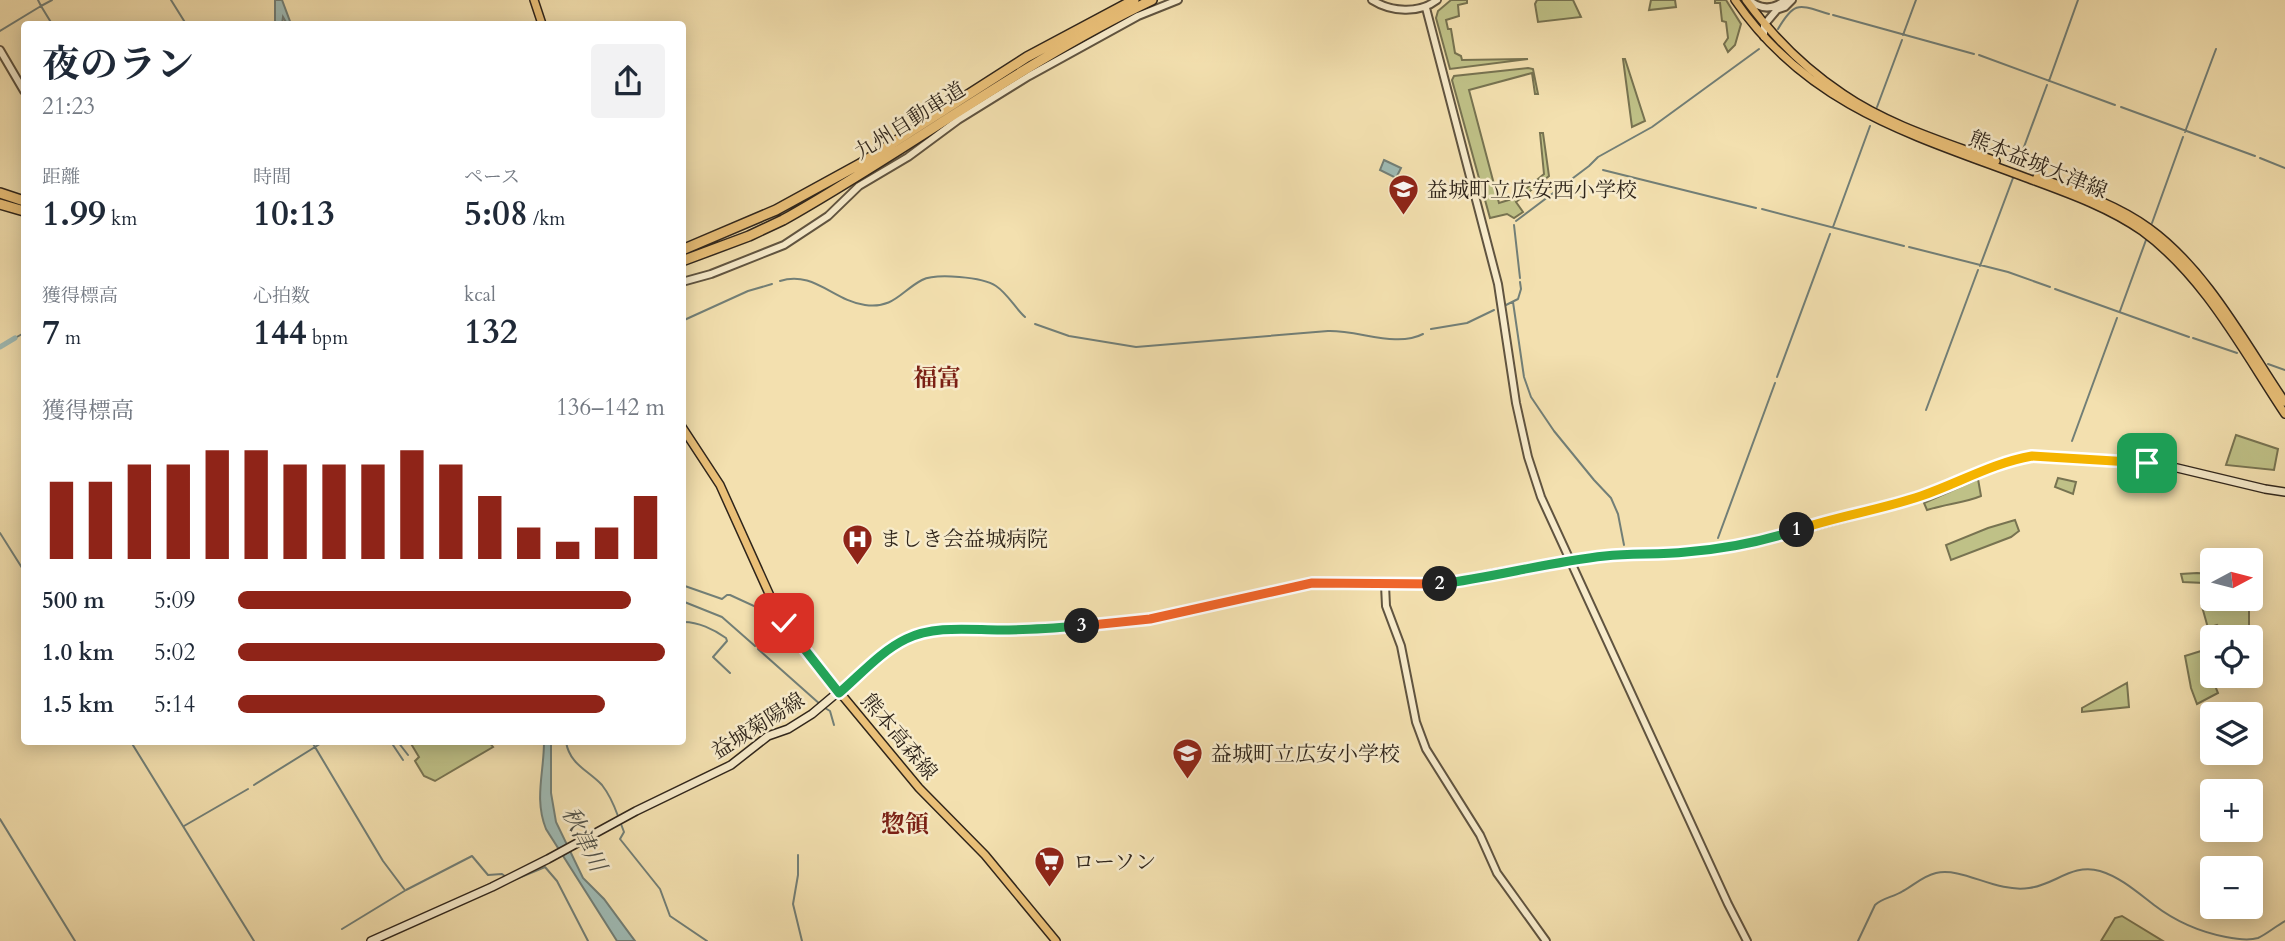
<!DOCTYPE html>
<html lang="ja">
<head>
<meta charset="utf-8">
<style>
  body { margin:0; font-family:Cardo,"Noto Serif JP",serif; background:#f2f2f3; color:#1f2937; height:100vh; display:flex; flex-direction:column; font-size:26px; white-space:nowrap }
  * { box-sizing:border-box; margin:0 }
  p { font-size:23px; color:#747a83 }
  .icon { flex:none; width:38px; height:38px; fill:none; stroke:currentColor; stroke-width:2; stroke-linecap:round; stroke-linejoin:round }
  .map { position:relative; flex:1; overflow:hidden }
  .sheet { position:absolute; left:21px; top:21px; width:665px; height:724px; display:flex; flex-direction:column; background:#fff; border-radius:7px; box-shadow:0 4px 18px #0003 }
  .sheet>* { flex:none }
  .needle { width:46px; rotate:83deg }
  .fabs { position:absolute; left:2200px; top:548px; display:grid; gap:14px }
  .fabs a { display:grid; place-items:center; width:63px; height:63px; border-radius:7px; background:#fff; box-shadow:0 4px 18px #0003; font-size:35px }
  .pin { position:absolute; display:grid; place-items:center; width:60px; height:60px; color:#fff; margin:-30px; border-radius:14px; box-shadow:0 4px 10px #0006 }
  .km { position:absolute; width:35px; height:35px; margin:-18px; border-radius:50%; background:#222; color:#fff; font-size:19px; line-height:35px; text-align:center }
  .round { display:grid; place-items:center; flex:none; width:74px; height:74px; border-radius:7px; background:#f2f2f3 }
  .overview { display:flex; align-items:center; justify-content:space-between; height:119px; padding:0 21px }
  h1 { font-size:38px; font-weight:700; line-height:52px }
  .figures { display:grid; grid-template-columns:repeat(3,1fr); gap:10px; height:119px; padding:7px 21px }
  .figures div { display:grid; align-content:center }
  .figures b { font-size:35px; font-weight:700 }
  .figures small { font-size:19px; font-weight:400 }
  .figures p { font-size:19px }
  .chart { height:196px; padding:14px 21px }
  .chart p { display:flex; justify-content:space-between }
  .chart svg { width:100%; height:126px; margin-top:7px; stroke:#8f2418; stroke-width:6 }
  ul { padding:0 21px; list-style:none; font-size:23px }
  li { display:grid; grid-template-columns:112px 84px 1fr; align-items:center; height:52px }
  li i { height:18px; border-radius:9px; background:#8f2418 }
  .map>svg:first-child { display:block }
  .green { fill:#bfc187; stroke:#777351; stroke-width:2 }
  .water { fill:#9fbbb5; stroke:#727f77; stroke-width:2 }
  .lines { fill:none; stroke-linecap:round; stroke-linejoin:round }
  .stream { stroke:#727f77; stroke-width:2 }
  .canal { stroke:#9fbbb5; stroke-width:5 }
  .tertiary-casing { stroke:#605440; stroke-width:10 }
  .secondary-casing { stroke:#2f251b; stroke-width:10 }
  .primary-casing { stroke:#2f251b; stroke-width:10 }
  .motorway-casing { stroke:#2f251b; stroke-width:12 }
  .tertiary { stroke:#f7ebcb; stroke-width:6 }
  .secondary { stroke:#f7ebcb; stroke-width:7 }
  .primary { stroke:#eac078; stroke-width:7 }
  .motorway { stroke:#eac078; stroke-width:9 }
  .split-1-casing { stroke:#fff; stroke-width:14 }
  .split-2-casing { stroke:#fff; stroke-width:14 }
  .split-3-casing { stroke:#fff; stroke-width:14 }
  .split-4-casing { stroke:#fff; stroke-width:14 }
  .split-1 { stroke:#f5b400; stroke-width:9 }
  .split-2 { stroke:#22a559; stroke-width:9 }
  .split-3 { stroke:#f0652b; stroke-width:9 }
  .split-4 { stroke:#22a559; stroke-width:9 }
  .labels { text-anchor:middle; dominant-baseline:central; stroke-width:5; stroke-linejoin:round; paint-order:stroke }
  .street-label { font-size:21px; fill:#2f251b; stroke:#f7ebcb }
  .poi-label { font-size:21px; fill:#2f251b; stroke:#f7ebcb; text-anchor:start }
  .water-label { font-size:23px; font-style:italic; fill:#515249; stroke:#f7ebcb }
  .quarter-label { font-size:24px; font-weight:bold; fill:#7a1f14; stroke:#f7ebcb }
</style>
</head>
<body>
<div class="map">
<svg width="2285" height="941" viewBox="0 0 2285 941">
  <rect width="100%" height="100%" fill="#f3e0af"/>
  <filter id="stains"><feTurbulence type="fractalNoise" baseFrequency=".00286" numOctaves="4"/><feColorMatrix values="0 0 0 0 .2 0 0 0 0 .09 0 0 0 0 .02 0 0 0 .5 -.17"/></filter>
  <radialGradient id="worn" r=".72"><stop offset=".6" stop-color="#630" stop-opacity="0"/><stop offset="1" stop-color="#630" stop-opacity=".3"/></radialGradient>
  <!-- green -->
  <path class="green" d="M1451,0H1467V3L1458,5L1459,16L1446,20L1448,29H1451L1455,53L1461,56L1462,60L1528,59L1450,69L1436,18L1438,11Z
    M1537,0H1573L1581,17L1538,22L1535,4Z
    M1651,0H1675L1676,7L1649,10Z
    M1715,0H1726L1741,24L1735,45L1728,52L1724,44L1728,38L1726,22L1722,21L1720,3H1715Z
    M1623,59H1625L1645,121L1632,127Z
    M1528,68L1533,69L1538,94H1535L1532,73L1469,90L1499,203L1515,198L1544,174L1540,133H1543L1549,176L1516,202L1523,212L1514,218L1507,214L1490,218L1452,80L1454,76Z
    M2236,435L2278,449L2274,470L2226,465Z
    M2058,478L2076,482L2073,494L2055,487Z
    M1978,479L1981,496C1964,503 1945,504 1927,510L1924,503Z
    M2015,520L2019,531L2011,537L1951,560L1946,545L1988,528Z
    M2197,573L2212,574V598L2239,599L2240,602L2249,601V632L2236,637H2214L2221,629L2217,625L2208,628L2201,603L2207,595L2204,583L2183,582L2181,574Z
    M2201,651L2218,693L2197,704L2191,688L2185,656Z
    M2127,683L2129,707L2082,712V708Z
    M410,742H489L493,747L435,781L424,776L415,761L419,757Z
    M2122,916L2163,941H2101L2115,918Z"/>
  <!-- water -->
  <path class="water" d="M275,0H282L291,24H287L283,17L282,24H275Z
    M1384,160L1401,168L1396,178L1380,170Z
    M544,742H551V793L556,822L583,878L604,899L635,941H617L546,829C534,799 544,773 544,742Z"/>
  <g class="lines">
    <!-- stream -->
    <path class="stream" d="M38,0L41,6L52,0
      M171,0L186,24
      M1833,15L1974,54
      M1778,29C1795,0 1799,5 1829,14
      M0,31L41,6L52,24
      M1903,35L1916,0
      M1979,55L2115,105
      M2049,81L2078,0
      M1877,107L1902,40
      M2121,107L2255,156
      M2185,132L2216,49
      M2260,158L2285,168
      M2018,163L2047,85
      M1603,170L1756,208
      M1762,209L1904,246
      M1516,221L1589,166L1598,157L1652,127L1759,49
      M2152,223L2183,137
      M1514,225L1520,278
      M1833,227L1870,126
      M1909,247L2008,272L2050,287
      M1980,266L2013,178
      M780,281C813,270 834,301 865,305C894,309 901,291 922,280C936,273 983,277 996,286C1008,294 1015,308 1025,317
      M2055,289L2189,337
      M1513,302L1524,377L1531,397L1554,431L1594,480L1611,498L1618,514L1624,545
      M1506,305L1518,299L1521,289L1520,282
      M2120,311L2146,240
      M682,321L748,291L772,284
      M1035,324L1069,336L1136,347L1328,331C1359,330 1396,348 1423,334
      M1431,329L1467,323L1494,310
      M15,338L24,333
      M2193,338L2237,353
      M2268,364L2285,370
      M1777,377L1830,234
      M1926,410L1978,270
      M2072,441L2117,318
      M0,533L24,571
      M1718,538L1775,383
      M682,585L722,599L727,595H730L769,613
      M682,601L722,617L755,646
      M682,622C697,621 715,630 726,638L727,641L713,657L730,673
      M758,649L821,705
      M825,708L830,711L834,725
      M131,742L254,941
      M323,742L315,747L383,861L404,889
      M391,742L403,760
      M398,742L408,755
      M566,742C570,765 588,770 602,785C609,794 614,805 618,816
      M254,785L315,747L312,742
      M0,819L75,941
      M621,824L624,832L620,839L660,889L670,916L707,941
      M184,826L248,789
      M798,855V875L793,904L802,941
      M509,882L545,867L557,881L588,941
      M342,929L406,890L472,856L488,875L502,874L506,877
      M1858,941L1875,905C1882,898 1894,897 1903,891C1914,885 1923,876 1936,873C1964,867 1995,893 2029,888C2055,885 2072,863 2100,871C2120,877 2137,892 2154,905C2175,921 2200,932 2226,937C2236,939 2248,941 2258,938C2267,934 2276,926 2285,921"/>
    <!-- canal -->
    <path class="canal" d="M0,347L15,338"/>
    <defs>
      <path id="tertiary" d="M1372,0C1391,12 1419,14 1437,0
        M1749,0C1761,10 1773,10 1785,0
        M1426,8L1498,284L1516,403L1528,457L1541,497L1728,904L1747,941
        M1779,9L1785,7L1792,0
        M1764,37V25L1781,5
        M0,50L24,91
        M682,282L711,274L784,245L828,216L859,186L908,157L958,120L1029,76L1138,16L1178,0
        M1385,585L1386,606L1401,646L1416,722L1426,749L1480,835L1497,873L1546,941"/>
      <path id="secondary" d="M371,941L492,887L548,859L636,811L731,765L768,736L788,729L812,714L888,650L904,640L924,632L942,630L1028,629L1111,623L1150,619L1312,583L1432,585L1534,566L1607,556L1683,553L1723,548L1781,535L1892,505L1924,495L1992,466L2032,456L2147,463L2173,467L2265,489L2285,492"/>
      <path id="primary" d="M534,0L542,24
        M1735,0C1809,108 1916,136 2032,180C2070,194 2109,208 2142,231C2204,276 2243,351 2285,414
        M1746,0C1773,37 1804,68 1843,94C1888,125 1945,142 1996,161
        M2037,177C2076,191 2116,204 2149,228C2207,270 2245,343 2285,402
        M682,427L720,485L771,598L793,636L919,788L985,855L1056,941"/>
      <path id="motorway" d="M0,193L24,201
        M0,204L24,211
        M682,250L776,210L860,164L1027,57L1134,0
        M682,261L749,236L783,220C908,150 1022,62 1152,0"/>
    </defs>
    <!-- tertiary casing -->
    <use href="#tertiary" class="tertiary-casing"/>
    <!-- secondary casing -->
    <use href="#secondary" class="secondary-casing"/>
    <!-- primary casing -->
    <use href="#primary" class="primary-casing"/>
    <!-- motorway casing -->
    <use href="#motorway" class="motorway-casing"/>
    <!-- tertiary -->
    <use href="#tertiary" class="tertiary"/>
    <!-- secondary -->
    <use href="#secondary" class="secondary"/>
    <!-- primary -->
    <use href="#primary" class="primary"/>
    <!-- motorway -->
    <use href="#motorway" class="motorway"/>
  </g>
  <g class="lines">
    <defs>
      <path id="split-1" d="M1797,530C1837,516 1880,510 1921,496C1959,483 1992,463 2032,456L2147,463"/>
      <path id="split-2" d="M1440,584C1495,577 1549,562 1605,556C1632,553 1659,555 1686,552C1724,549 1761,542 1797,530"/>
      <path id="split-3" d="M1082,626L1150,619L1312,583L1440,584"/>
      <path id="split-4" d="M784,623L839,693C860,675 881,651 906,639C935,625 970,630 1001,630C1028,630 1055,628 1082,626"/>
    </defs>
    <!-- split-1 casing -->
    <use href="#split-1" class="split-1-casing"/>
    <!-- split-2 casing -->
    <use href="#split-2" class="split-2-casing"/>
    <!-- split-3 casing -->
    <use href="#split-3" class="split-3-casing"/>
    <!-- split-4 casing -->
    <use href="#split-4" class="split-4-casing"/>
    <!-- split-1 -->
    <use href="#split-1" class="split-1"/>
    <!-- split-2 -->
    <use href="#split-2" class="split-2"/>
    <!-- split-3 -->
    <use href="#split-3" class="split-3"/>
    <!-- split-4 -->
    <use href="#split-4" class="split-4"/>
  </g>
  <!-- icons -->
  <defs>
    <symbol id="school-pin" viewBox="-11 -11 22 30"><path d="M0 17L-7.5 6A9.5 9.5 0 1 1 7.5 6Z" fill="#8f2418" stroke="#f7ebcb"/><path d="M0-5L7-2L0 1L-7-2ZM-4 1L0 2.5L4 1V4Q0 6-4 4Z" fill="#fff"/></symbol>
    <symbol id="hospital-pin" viewBox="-11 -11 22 30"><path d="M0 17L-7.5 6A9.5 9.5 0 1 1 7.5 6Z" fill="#8f2418" stroke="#f7ebcb"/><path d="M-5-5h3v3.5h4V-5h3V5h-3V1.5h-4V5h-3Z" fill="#fff"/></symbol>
    <symbol id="supermarket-pin" viewBox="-11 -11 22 30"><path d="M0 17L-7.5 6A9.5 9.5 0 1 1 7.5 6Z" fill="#8f2418" stroke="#f7ebcb"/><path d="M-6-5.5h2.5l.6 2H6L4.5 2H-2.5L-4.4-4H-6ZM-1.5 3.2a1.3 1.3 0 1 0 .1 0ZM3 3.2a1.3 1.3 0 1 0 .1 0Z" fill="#fff"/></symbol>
  </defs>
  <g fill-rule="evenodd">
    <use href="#school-pin" x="1386" y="172" width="35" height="47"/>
    <use href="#hospital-pin" x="840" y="522" width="35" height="47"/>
    <use href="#school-pin" x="1170" y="736" width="35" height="47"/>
    <use href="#supermarket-pin" x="1032" y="844" width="35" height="47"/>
  </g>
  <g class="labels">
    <!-- street labels -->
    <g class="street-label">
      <text transform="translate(910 121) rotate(-32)">九州自動車道</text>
      <text transform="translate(2038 165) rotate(22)">熊本益城大津線</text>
      <text transform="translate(758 726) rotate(-32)">益城菊陽線</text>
      <text transform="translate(899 737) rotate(50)">熊本高森線</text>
    </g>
    <!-- poi labels -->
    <g class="poi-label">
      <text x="1427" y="190">益城町立広安西小学校</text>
      <text x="880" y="539">ましき会益城病院</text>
      <text x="1211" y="754">益城町立広安小学校</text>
      <text x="1073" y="862">ローソン</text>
    </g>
    <!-- water labels -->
    <g class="water-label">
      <text transform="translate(584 839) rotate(63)">秋津川</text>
    </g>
    <!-- quarter labels -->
    <g class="quarter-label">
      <text x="937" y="378">福富</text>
      <text x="905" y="824">惣領</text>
    </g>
  </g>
  <rect width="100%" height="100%" filter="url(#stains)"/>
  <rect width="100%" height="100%" fill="url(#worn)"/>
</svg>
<div class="fabs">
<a><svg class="needle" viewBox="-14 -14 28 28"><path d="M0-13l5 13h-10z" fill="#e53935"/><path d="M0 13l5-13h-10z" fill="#747a83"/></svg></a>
<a><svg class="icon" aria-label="locate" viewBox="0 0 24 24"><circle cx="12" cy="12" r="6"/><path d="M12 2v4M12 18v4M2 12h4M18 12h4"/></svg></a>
<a><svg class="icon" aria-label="layers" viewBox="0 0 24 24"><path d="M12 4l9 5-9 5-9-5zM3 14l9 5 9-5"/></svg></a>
<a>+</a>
<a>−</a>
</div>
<div class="pin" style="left:2147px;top:463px;background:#1e9e55"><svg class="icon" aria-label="arrive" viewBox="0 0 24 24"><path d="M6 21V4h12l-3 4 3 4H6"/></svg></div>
<div class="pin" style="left:784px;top:623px;background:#d93025"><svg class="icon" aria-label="check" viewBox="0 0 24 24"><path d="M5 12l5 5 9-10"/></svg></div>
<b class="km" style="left:1797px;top:530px">1</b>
<b class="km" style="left:1440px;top:584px">2</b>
<b class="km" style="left:1082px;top:626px">3</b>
<section class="sheet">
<div class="overview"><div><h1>夜のラン</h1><p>21:23</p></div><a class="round"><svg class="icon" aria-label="share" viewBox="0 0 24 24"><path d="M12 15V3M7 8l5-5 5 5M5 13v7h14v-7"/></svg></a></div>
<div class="figures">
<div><p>距離</p><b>1.99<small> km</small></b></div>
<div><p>時間</p><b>10:13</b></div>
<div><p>ペース</p><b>5:08<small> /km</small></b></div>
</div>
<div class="figures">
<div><p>獲得標高</p><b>7<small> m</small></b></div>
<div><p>心拍数</p><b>144<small> bpm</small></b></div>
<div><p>kcal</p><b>132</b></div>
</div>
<div class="chart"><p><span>獲得標高</span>136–142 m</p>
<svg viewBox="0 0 160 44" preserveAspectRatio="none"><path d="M5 44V17M15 44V17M25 44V11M35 44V11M45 44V6M55 44V6M65 44V11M75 44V11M85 44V11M95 44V6M105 44V11M115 44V22M125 44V33M135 44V38M145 44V33M155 44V22"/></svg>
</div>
<ul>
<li><b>500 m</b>5:09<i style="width:92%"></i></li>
<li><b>1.0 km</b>5:02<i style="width:100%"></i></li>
<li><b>1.5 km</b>5:14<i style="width:86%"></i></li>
</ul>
</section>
</div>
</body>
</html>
